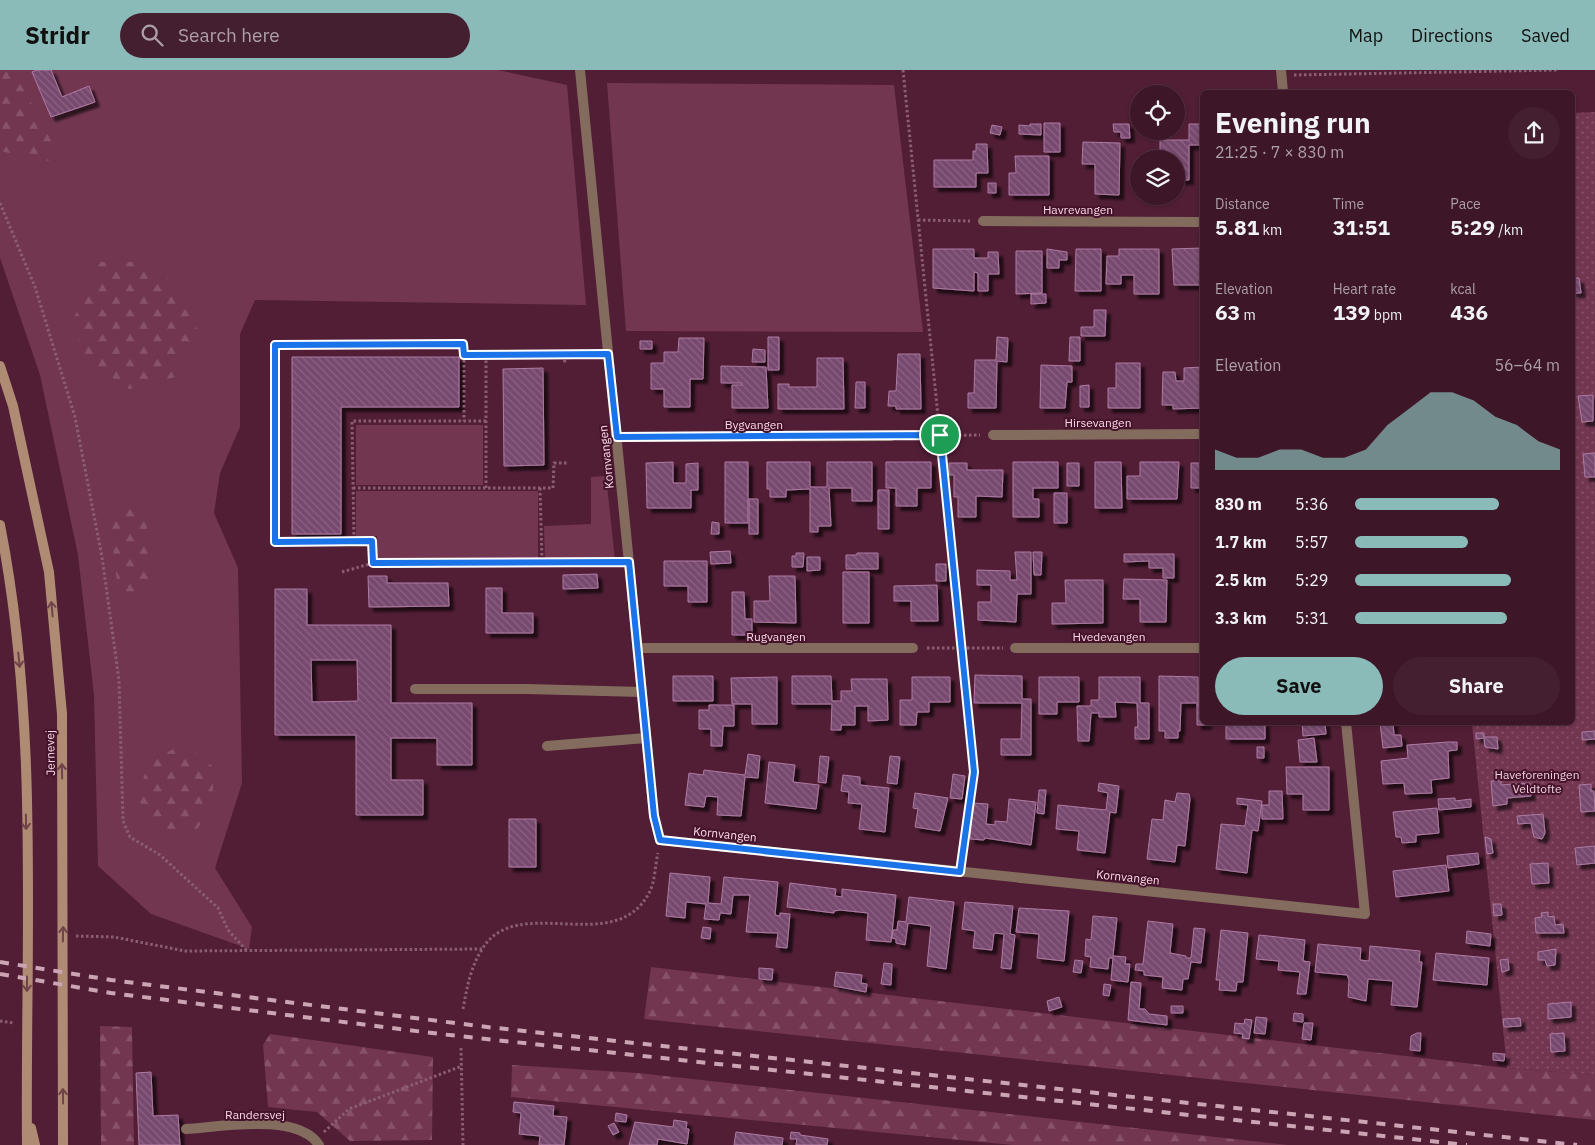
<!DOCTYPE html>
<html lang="en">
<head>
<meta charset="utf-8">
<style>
  body { margin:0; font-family:"IBM Plex Sans",sans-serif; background:#441f30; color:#f1f3f6; height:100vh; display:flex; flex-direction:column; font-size:19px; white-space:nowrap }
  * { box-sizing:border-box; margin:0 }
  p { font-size:16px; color:#ad9fa8 }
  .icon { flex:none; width:28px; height:28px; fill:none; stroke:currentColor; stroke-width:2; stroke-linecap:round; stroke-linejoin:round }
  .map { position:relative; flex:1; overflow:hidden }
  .sheet { position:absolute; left:1200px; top:20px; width:375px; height:635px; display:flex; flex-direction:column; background:#3d1628; border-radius:8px; box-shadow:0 1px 4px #0004,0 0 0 1px #563545 }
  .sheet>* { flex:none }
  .controls { position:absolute; left:1130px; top:15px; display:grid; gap:10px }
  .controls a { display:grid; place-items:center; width:55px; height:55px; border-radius:50%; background:#3d1628; box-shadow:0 1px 4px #0004,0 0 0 1px #563545; font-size:25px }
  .pin { position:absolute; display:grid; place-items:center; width:42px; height:42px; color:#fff; margin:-21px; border:2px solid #fff; border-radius:50%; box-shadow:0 1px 5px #0007 }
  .round { display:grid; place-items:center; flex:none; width:52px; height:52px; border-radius:26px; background:#441f30 }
  .head { display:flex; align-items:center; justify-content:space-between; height:85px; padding:0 15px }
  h1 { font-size:28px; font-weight:800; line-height:38px }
  .stats { display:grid; grid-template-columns:repeat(3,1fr); gap:8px; height:85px; padding:5px 15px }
  .stats div { display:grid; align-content:center }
  .stats b { font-size:21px; font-weight:800 }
  .stats small { font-size:14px; font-weight:400 }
  .stats p { font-size:14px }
  .chart { height:140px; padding:10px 15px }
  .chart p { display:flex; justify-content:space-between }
  .chart svg { width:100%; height:90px; margin-top:5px; fill:#8bbbb9; opacity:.7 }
  .action { display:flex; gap:10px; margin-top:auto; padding:10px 15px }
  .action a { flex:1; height:58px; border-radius:30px; background:#8bbbb9; color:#111; font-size:20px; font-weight:800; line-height:58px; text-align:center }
  .action a+a { background:#441f30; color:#f1f3f6 }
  ul { padding:0 15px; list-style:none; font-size:16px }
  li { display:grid; grid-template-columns:80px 60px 1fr; align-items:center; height:38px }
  li i { height:12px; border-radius:6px; background:#8bbbb9 }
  header { display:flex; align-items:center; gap:30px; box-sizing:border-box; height:70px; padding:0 25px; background:#8bbbb9; color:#111 }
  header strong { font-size:24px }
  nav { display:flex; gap:28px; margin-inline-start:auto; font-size:18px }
  .search { width:350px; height:45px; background:#441f30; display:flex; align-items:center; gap:12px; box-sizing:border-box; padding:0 18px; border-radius:28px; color:#ad9fa8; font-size:19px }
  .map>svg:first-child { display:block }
  .green { fill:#733651 }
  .forest { fill:url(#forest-firs) }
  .garden { fill:url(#garden-dots) }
  .building { fill:url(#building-back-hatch); stroke:#ae7ba3; fill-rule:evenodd; filter:url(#shadow) }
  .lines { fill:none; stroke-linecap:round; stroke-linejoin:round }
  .path { stroke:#8b5e71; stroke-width:3; stroke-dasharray:2.5 2.5; stroke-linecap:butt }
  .service { stroke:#836c5d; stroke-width:10 }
  .minor { stroke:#836c5d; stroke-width:10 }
  .secondary { stroke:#b08b74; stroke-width:10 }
  .rail { stroke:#cca5b4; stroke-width:4; stroke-dasharray:9 9; stroke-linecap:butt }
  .oneway { stroke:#704348 }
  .route-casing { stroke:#fff; stroke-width:10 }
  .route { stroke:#1a73e8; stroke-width:6 }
  .labels { text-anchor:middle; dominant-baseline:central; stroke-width:4; stroke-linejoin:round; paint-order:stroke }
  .street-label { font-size:12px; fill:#fad8e4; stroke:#45132b }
  .park-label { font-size:12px; fill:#efd2dc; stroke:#45132b }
</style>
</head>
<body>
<header>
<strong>Stridr</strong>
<div class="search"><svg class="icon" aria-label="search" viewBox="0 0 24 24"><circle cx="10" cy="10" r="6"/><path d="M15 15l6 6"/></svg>Search here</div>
<nav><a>Map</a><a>Directions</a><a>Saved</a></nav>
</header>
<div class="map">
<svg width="1595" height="1075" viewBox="0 0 1595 1075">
  <defs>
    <pattern id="forest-firs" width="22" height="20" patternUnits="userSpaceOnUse" patternTransform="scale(1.25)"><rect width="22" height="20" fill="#733651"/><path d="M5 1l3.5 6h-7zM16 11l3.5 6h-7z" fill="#88526a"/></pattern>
    <pattern id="garden-dots" width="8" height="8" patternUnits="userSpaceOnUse" patternTransform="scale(1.25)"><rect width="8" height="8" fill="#733651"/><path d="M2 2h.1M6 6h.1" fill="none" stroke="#88526a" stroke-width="1.8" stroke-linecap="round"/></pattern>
    <pattern id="building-back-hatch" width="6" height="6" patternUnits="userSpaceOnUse" patternTransform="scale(1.25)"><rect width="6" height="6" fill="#77496e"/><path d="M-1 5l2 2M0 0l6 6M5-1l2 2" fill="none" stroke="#8b6283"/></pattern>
    <filter id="shadow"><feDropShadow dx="4.5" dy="4.5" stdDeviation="1" flood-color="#0009"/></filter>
  </defs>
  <rect width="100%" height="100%" fill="#511e35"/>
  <!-- green -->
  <path class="green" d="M0,0H498L567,15L586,235L255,230L240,264V357L220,403L214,443L238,498L242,713L215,798L252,857L249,879L151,844L98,796L94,625L78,485L40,305L0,188Z
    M607,13L894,15L923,262L626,261Z
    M356,355H483V415H356Z
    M606,406L615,490H545L544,456L591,454V407Z
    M356,421H538V490H377V466H356Z"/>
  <!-- forest -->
  <path class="forest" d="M0,0H14L63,94L0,81Z
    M100,192H145L176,214L198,262L175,307L129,319L83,288L73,250Z
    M127,429L145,437L152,509L139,532L119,529L109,443Z
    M183,674L215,698L211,736L195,763C164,770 151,751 137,727L149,692Z
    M651,897L1507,998L1595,1005V1050L644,949Z
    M100,956L132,957L134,1075H101Z
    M270,964L433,987L432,1070L350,1071L317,1042L268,1037L263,975Z
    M512,995L638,1003L1288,1075H1013L511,1027Z"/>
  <!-- garden -->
  <path class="garden" d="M1595,42V1005L1507,998L1472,653L1572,652V43Z"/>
  <!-- building -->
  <path class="building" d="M37,0H51L62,27L89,16L95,32L51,47L32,2Z
    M1044,53H1060V82H1044Z
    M1030,54H1041V65L1019,64V55L1030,56Z
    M1113,54H1129L1130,68H1121V62H1114Z
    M1189,54H1201V75H1189V110H1176V89H1160V70H1189Z
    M992,55L1002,57L1000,65L990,63Z
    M1083,72L1120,73L1119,125L1095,124V94H1082Z
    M976,74H987L988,103H976V117H934V90H973V81H976Z
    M1015,86H1049V125H1009V103H1016Z
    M988,113H996V123H988Z
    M1202,178V215H1174L1172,179Z
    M933,179H974V188H988V182H998L999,204H988V221H978V203L974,202V221L933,218Z
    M1047,179L1067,182V190H1059V198H1047Z
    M1076,179H1101V221H1075Z
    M1119,179H1159V224H1134V205H1121V214H1106L1107,186H1119Z
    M1016,181H1042V223L1016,224Z
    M1579,208L1581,223H1572V209Z
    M1031,224H1046V233L1031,234Z
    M1094,240H1106L1105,266H1081V257H1094Z
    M768,267H779V300H768Z
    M997,267L1008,268L1007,292L997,291L996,338H968V323H974L975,290H996Z
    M1070,267H1080V291H1069Z
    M679,268H704L703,309H690V337H664V319H651V293H664V282H678Z
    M640,271H652V279H640Z
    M753,279L765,280V292H752Z
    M898,284H920L921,339H896V336H888L889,321H896Z
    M292,287H459V337H341V464H292Z
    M817,288H843L844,339H778V314H789V317H817Z
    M1116,293H1140V338H1108V318H1116Z
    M1041,295L1072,296V312H1067L1065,338H1040Z
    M721,296L766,297L768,338H732V315H742V313H721Z
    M1202,297V338L1173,339V335H1162L1163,302H1175L1176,311H1184V298Z
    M543,298L544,395L504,396L503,299Z
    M856,312H865V338H855Z
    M1089,315V337H1080V316Z
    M1593,325V351L1582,352L1578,326Z
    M1595,383V407H1585L1583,384Z
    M673,392V413H686V394L698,393V420H691V438H647L646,393Z
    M725,392H748V453H725Z
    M767,392H810V417H827V392H872V431H852V418H829L831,456H818V462H810V419L786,420V427H770V419H767Z
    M886,392H931V418H917V436H896V418H886Z
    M1013,392H1058V418H1033V429H1039V447H1013Z
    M1095,392H1121L1122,438H1095Z
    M1140,392H1179L1177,429H1127V406H1140Z
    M949,393H967V400H1003L1002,427L976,426V447H958V427H954V405H949Z
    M1067,393H1079V416H1067Z
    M1191,393H1202V418H1191Z
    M878,420H889V459H878Z
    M1054,423H1067V453H1054Z
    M749,429H758V464H749Z
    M712,452L719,453V464H711Z
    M730,481L731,493L711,494L710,482Z
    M1015,482H1031V524H1017L1016,552L978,550V532H991V515H977V500L1010,501V510H1017Z
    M1033,482H1042L1041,505H1034Z
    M796,483H804L803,497H792V486H796Z
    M857,483H878V499H846V485H857Z
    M1124,484H1174V508H1163V498H1149V491L1124,492Z
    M807,487H820V500L807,501Z
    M664,491H707V532H688V516H664Z
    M936,494H946V511H936Z
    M843,502H869V553H843Z
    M597,504L598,518L563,519V505Z
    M368,506H387V513H448L449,536L369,537Z
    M769,506H795L796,553L754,552V531H770Z
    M1124,509L1167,510L1166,552H1140V529H1123Z
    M1065,510H1103V553L1052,554V533H1066Z
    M937,515L938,551H911V531H894V516Z
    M486,518H502V543H533V563H486Z
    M275,519H307V555H391V633H472V695H437V668H391V710H423V745H356V665H275ZM311,590H357L358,631L312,632Z
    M732,522H744L745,549H752V565H732Z
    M975,605L1022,606V629H1031V685H1001V669H1021L1022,633H974Z
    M673,606H713V631H673Z
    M792,606H831L832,631H841V621H852L851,609H887L888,650L868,651V636H855V655H841V660H831L832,634H792Z
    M1159,606L1198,607V633H1181L1180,661H1178V668H1165V661H1159Z
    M777,607V654H752V634H732L731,608Z
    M912,607H950V632H929V642H917L916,655H900V630H912Z
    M1039,607H1079V632H1057V644H1039Z
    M1099,607H1140V633H1149V669H1135V657H1138L1137,633L1115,632L1116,647H1099V643H1091L1089,671H1078L1077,636H1091V630H1099Z
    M1197,634H1202V652H1207V655H1197Z
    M709,635H734V656H723L722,676H711V659H699V640H709Z
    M1226,652H1265V669H1226Z
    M1302,652H1325L1326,664L1303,666Z
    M1378,652H1393L1394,665H1401L1402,676L1383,678L1380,653Z
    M1595,661V669L1582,670V662Z
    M1476,663H1484V667H1497L1498,679L1485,677L1484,668L1476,669Z
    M1314,668L1317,692H1300L1298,670Z
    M1448,672H1457V680L1448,681L1449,708L1431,710L1432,723L1405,724L1404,713L1383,714L1381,691L1408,688L1407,675Z
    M1257,677H1264V688H1257Z
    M748,684L760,686L758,708L745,707L741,746L717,745L718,727L706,726L704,737L685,735L689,703L703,705L704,700L745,705Z
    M820,686L829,687L826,713L818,712Z
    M890,686L900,687L897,714L887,713Z
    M769,692L795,695L793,712L819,715L816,739L765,733Z
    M1286,697H1329V740H1303V724H1287Z
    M953,704L965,706L962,729L950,728Z
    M843,705L860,707V715L889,718L885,762L859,759L862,734L848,733L849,722L841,721Z
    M1501,710V715L1530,713L1531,726L1507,728V734L1493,736L1491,711Z
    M1099,713L1119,716L1116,743L1110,742L1105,783L1077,780L1079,761L1056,759L1058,735L1106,740L1108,723L1098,721Z
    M1591,714V721H1594L1595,741L1581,742L1579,715Z
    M1039,720H1046L1044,744L1037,743Z
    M1269,721H1282L1283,749H1262V735H1269Z
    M915,723L948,728L940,761L915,757L918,739L913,738Z
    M1177,723L1189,724L1190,729L1185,776L1177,775L1175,792L1147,789L1152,749L1163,750L1165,730L1175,732Z
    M1237,728L1262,731L1258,761L1252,760L1247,803L1216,799L1221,754L1245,756L1248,735L1237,734Z
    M1455,728V731L1471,729V737L1439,740L1438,729Z
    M1009,729L1036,732L1031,775L985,768L984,770L970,769L973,733L988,734L986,754L995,755V751L1007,752Z
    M1437,738L1439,763L1416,765V772L1402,773L1401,767H1396L1393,742Z
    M1543,744L1545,763L1542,769L1534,767L1531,753L1518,754L1517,746Z
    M509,749H536V797H509Z
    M1485,767L1491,769L1493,783L1487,784Z
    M1595,776V793L1577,795L1575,778Z
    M1478,783L1479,794L1448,798L1447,786Z
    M1548,793L1549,813L1532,814L1530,794Z
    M1446,795L1449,821L1396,827L1393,801Z
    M670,803L710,807L708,833L721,834L724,807L778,812L775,845L780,846V843L790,844L787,878L776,877L778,863L746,862L750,825H733L731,844L720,843L719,850L704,849L706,834L686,832L685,848L666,846Z
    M790,813L836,819L835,826L842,827V819L896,825L891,872L866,870L868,843L840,840L834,841V843L787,837Z
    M909,827L954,832L946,899L927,896L931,856L908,853L905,875L896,873V869L892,868L893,860H897L898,851L906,852Z
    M965,832L1013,836L1010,864L1015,865L1011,899L1001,898L1004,864L994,863L992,880L973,878L975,861L962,859Z
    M1493,834H1501L1502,845L1494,846Z
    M1019,838L1069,841L1064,891L1037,888L1039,864L1016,862Z
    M1548,842V847L1554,846L1555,855L1563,854L1564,863H1536L1535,848L1542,847L1541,843Z
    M1093,846L1117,848L1113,886L1126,887L1125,894H1130L1128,912L1111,910L1113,888H1109L1108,899L1090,897L1091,887L1085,886L1086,869L1091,870Z
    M1148,851L1173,854L1170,883L1186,886V888H1191L1194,858L1205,859L1201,893L1191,892L1188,909H1183L1182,920L1162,918L1163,907L1144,905V901L1135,900L1136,894H1143Z
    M703,857L711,858L710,869L701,868Z
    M1221,860L1248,863L1243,912H1237L1236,921L1219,920L1220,910H1216Z
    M1467,861L1491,864L1490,876L1466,873Z
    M1259,865L1305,870L1303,891L1310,892L1306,924H1297L1300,902L1278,900L1279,891L1256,889Z
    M1318,874L1361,878L1360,890L1369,891L1370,876L1420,881L1419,892H1422L1417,937L1391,935L1393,911L1368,909L1366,931L1348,927L1349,910L1347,905L1315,902Z
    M1556,879L1555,895L1547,896L1545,890H1538V882Z
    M1436,883L1489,888L1487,915L1433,910Z
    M1508,889L1509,900L1502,902L1500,890Z
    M1075,890L1083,891L1081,903L1073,902Z
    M884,893L892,894L891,915L881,914Z
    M759,898L773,899L772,910L759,909Z
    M836,902L862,905L861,913L867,914L866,922L834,916Z
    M1131,912L1141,913L1139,939H1145L1149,944L1167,946V955L1128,950Z
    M1104,914L1111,915L1109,926L1103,925Z
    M1059,927L1062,937L1049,941L1047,931Z
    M1571,932V947L1548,949V934Z
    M1171,936H1183V943H1171Z
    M1294,943L1303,944V952L1293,951Z
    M1256,947L1267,948L1265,964L1254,963Z
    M1520,948L1521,956L1504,957L1503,949Z
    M1245,949L1252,950L1249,969L1242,968L1243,964L1234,963L1235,953L1244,954Z
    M1304,953H1313L1311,970L1302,969Z
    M1417,963H1421L1420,981L1410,980L1411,966Z
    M1564,963L1565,981L1551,982L1550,964Z
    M1493,983L1505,984L1504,991L1493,990Z
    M151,1002L153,1046L178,1045L180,1075H139L136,1003Z
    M514,1032L554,1036L553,1046L567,1047L564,1075H539L540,1066L519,1064L521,1043L513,1042Z
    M616,1043L627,1045L626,1052L615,1051Z
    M674,1050L687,1052L686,1059H689L687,1074L658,1069L657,1075H629L635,1052L673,1057Z
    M614,1053L619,1062L613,1065L608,1056Z
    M736,1062L783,1068L782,1075H734Z
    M791,1062L800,1063V1065L828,1069L827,1075H796L797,1069H790Z"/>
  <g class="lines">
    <!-- path -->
    <path class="path" d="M903,0L974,702L962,789
      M1294,5L1558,0
      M0,133L35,217L75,347L102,487L119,610L123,751L130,767L160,785L218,838L228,860L247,881
      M918,150L970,151
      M464,285V351
      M564,285L565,294
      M486,351H352L354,470L275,472V275L463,274L464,285L595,284
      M904,366L980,365
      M353,418H553L554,393H567
      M486,418V285
      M540,418L542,492
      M354,470L372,471L373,493L615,492
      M342,502L373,493
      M927,578H1003
      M76,866L114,867L185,881L482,879
      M463,939C467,918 470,899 481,881C515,820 614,889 649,823C655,813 655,795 658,783
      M0,951L14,953
      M461,978L463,1075
      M324,1062L349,1039L462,996"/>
    <!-- service -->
    <path class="service" d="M415,619H527L642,622
      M547,676L646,668
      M186,1059C220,1057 297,1042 319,1075"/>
    <!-- minor -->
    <path class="minor" d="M580,0L654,745L660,770L1365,844L1346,652
      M1281,0L1283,22
      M983,151L1202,152
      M993,365L1202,364
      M617,367L891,366
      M638,578H913
      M1015,578H1202"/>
    <!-- secondary -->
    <path class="secondary" d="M0,296L13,336L49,502L62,644L63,1075
      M0,455C40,657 25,870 27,1075
      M31,1058L35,1075"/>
    <!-- rail -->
    <path class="rail" d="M0,892L111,910L487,957L1577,1075
      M0,904L111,923L440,964L1467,1075"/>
  </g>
  <!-- one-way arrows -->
  <defs><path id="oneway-shaft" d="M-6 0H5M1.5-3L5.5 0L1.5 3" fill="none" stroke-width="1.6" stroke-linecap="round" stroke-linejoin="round" transform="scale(1.25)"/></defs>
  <g class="oneway">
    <use href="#oneway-shaft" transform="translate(52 539) rotate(-95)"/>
    <use href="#oneway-shaft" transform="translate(19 590) rotate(84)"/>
    <use href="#oneway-shaft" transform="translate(62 701) rotate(-91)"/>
    <use href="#oneway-shaft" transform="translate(26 752) rotate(89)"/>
    <use href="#oneway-shaft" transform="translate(63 864) rotate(-89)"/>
    <use href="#oneway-shaft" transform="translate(27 914) rotate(90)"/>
    <use href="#oneway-shaft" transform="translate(63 1026) rotate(-91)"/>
  </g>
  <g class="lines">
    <defs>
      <path id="route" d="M463,274L464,285L608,284L617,367L940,365L974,702L960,802L660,770L654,746L629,492L373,493L372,471L275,472V275Z"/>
    </defs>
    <!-- route casing -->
    <use href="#route" class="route-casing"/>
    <!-- route -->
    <use href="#route" class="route"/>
  </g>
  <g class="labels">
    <!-- street labels -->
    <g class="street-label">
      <text x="1078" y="139">Havrevangen</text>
      <text x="1098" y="352">Hirsevangen</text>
      <text x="754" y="354">Bygvangen</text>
      <text transform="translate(606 387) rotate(-96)">Kornvangen</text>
      <text x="776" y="566">Rugvangen</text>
      <text x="1109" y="566">Hvedevangen</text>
      <text transform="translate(50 683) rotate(-91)">Jernevej</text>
      <text transform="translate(725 764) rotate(6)">Kornvangen</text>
      <text transform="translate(1128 807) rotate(6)">Kornvangen</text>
      <text x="255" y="1044">Randersvej</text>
    </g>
    <!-- park labels -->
    <g class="park-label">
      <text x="1537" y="704">Haveforeningen<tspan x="1537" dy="14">Veldtofte</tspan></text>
    </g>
  </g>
</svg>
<div class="controls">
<a><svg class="icon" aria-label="locate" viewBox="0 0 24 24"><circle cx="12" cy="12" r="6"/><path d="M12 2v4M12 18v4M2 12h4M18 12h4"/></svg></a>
<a><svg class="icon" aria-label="layers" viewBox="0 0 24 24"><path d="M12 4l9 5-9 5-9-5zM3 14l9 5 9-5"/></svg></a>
</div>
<div class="pin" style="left:940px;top:365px;background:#1e9e55"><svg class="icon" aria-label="arrive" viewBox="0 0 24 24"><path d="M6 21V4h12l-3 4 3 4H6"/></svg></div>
<section class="sheet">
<div class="head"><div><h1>Evening run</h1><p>21:25 · 7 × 830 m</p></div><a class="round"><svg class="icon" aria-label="share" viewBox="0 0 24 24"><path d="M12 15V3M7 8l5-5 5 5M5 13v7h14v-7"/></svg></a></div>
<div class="stats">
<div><p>Distance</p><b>5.81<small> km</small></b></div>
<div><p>Time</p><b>31:51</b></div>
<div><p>Pace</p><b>5:29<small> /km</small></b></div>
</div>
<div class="stats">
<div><p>Elevation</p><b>63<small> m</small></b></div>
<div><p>Heart rate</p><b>139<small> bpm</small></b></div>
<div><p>kcal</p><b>436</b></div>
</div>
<div class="chart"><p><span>Elevation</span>56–64 m</p>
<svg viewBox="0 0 160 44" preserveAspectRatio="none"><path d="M0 44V34L10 38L20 38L30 34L40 34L50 38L60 38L70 34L80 22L90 14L100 6L110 6L120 10L130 18L140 22L150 30L160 34V44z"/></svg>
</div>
<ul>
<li><b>830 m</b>5:36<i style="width:70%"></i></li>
<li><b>1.7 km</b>5:57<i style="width:55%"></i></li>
<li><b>2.5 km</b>5:29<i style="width:76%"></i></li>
<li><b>3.3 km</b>5:31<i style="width:74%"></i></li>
</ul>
<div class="action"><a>Save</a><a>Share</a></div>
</section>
</div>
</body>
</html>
